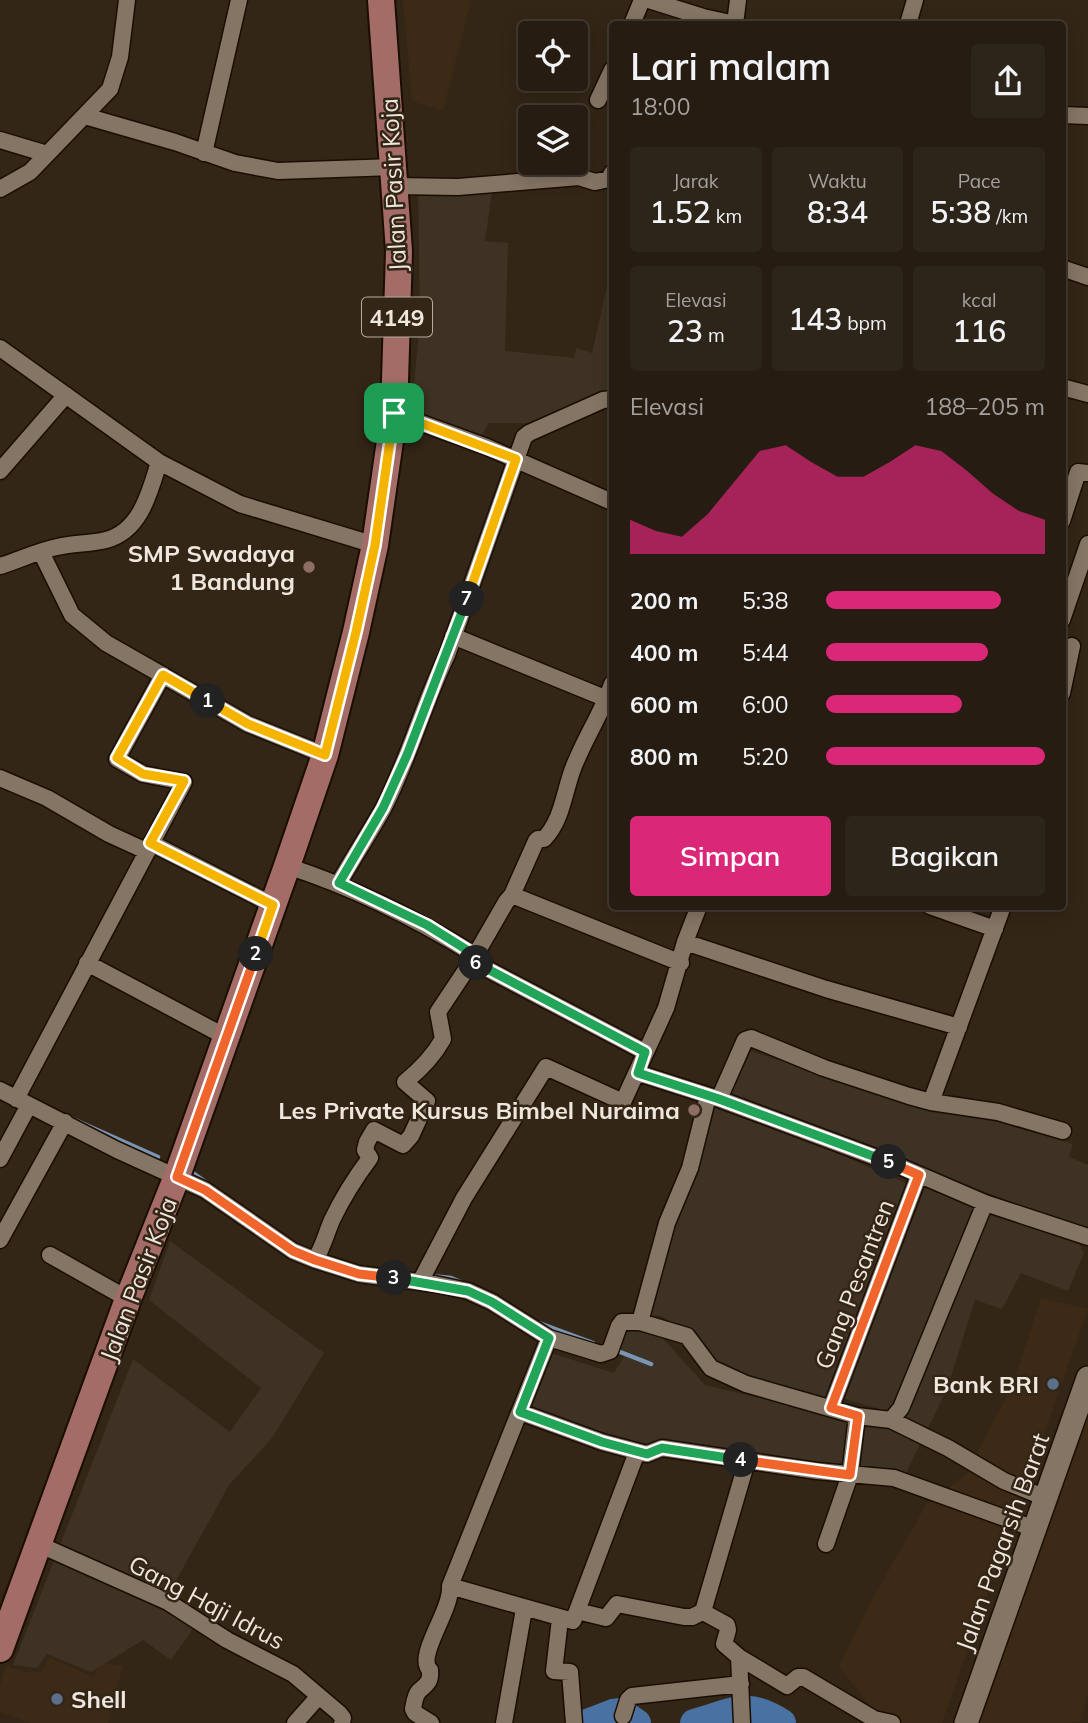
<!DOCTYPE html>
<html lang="id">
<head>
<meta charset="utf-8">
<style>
  body { margin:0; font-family:Mulish,sans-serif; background:#2e251a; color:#f1f3f6; height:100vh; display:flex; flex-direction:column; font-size:26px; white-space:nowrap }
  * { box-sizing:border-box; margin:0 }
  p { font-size:23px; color:#a4a19f }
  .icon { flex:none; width:38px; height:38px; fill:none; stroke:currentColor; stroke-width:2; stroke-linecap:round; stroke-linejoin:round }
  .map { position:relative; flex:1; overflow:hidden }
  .panel { position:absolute; left:609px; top:21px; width:457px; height:889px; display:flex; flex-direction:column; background:#261c11; border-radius:7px; box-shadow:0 4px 18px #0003,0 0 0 2px #423a31 }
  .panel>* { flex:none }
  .controls { position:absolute; left:518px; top:21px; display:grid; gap:14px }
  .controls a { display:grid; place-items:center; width:70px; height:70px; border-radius:7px; background:#261c11; box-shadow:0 4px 18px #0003,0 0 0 2px #423a31; font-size:35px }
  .pin { position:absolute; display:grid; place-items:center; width:60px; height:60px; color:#fff; margin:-30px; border-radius:14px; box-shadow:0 4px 10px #0006 }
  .km { position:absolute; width:35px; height:35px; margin:-18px; border-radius:50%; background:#222; color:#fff; font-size:19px; line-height:35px; text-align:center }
  .round { display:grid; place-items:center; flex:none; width:74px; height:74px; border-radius:7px; background:#2e251a }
  .summary { display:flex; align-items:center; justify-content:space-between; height:119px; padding:0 21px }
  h1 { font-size:38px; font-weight:600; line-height:52px }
  .metrics { display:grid; grid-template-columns:repeat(3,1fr); gap:10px; height:119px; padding:7px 21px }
  .metrics div { display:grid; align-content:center; border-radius:7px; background:#2e251a; text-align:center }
  .metrics b { font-size:30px; font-weight:600 }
  .metrics small { font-size:19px; font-weight:400 }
  .metrics p { font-size:19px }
  .chart { height:196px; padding:14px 21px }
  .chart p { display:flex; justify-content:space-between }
  .chart svg { width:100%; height:126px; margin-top:7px; fill:#db2777; opacity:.7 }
  .action { display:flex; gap:14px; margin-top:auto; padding:14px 21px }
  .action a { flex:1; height:80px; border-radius:7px; background:#db2777; color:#fff; font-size:28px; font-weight:600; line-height:80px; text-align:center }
  .action a+a { background:#2e251a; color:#f1f3f6 }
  ul { padding:0 21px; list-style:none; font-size:23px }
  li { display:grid; grid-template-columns:112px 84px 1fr; align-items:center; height:52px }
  li i { height:18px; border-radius:9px; background:#db2777 }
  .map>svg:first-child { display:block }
  .built { fill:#3c2a16 }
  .industrial { fill:#3d3223 }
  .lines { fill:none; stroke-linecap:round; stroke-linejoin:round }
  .stream { stroke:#7b95b4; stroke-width:4.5 }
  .river { stroke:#4972a3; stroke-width:28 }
  .street-casing { stroke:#1a0e03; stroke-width:19 }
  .secondary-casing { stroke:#1a0e03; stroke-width:26 }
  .primary-casing { stroke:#1a0e03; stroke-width:30 }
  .street { stroke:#857565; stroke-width:16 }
  .secondary { stroke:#857565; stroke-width:23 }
  .primary { stroke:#a46c66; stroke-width:26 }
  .split-1-casing { stroke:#fff; stroke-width:14 }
  .split-2-casing { stroke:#fff; stroke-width:14 }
  .split-3-casing { stroke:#fff; stroke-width:14 }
  .split-4-casing { stroke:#fff; stroke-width:14 }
  .split-5-casing { stroke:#fff; stroke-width:14 }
  .split-6-casing { stroke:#fff; stroke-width:14 }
  .split-7-casing { stroke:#fff; stroke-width:14 }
  .split-8-casing { stroke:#fff; stroke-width:14 }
  .split-1 { stroke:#f5b400; stroke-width:9 }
  .split-2 { stroke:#f5b400; stroke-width:9 }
  .split-3 { stroke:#f0652b; stroke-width:9 }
  .split-4 { stroke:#22a559; stroke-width:9 }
  .split-5 { stroke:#f0652b; stroke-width:9 }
  .split-6 { stroke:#22a559; stroke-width:9 }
  .split-7 { stroke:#22a559; stroke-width:9 }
  .split-8 { stroke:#f5b400; stroke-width:9 }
  .education-dot { fill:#8d6e63; stroke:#332617; stroke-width:2.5 }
  .service-dot { fill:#5c6f8a; stroke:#332617; stroke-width:2.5 }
  .labels { text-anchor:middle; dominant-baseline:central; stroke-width:5; stroke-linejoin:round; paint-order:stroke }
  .shield { fill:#332617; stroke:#b7aca2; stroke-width:2 }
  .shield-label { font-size:23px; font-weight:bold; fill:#efe6dd }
  .street-label { font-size:24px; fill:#efe6dd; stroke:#332617 }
  .poi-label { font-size:24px; font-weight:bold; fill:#efe6dd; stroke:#332617; text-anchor:end }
</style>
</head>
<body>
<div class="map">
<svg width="1088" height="1723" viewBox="0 0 1088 1723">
  <rect width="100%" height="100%" fill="#332617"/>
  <!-- built -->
  <path class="built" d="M403,0H471L443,111L412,101Z
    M1041,1298L1088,1309L942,1723H861L869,1705L839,1666L875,1594L926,1505L966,1475L1013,1384Z
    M1088,1398V1693L1081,1721L1063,1723H971Z
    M49,1657L94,1677L100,1662L123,1666L108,1723H32L0,1712V1685L6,1666L26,1672L43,1671Z"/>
  <!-- industrial -->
  <path class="industrial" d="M418,185L492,192L485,241L508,243L505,351L574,358L576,348L592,353L612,264V393L530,423H489L478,441L411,414L420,322Z
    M751,1051L934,1111L990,1120L1073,1144L1069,1157L1088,1165V1231L730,1096Z
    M715,1108L827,1149L908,1184L826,1398L714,1368L687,1331L661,1316L642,1315L665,1227L698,1170Z
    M925,1188L975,1206L893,1413L842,1398Z
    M989,1212L1079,1244L1084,1253L1068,1291L1021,1273L1002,1309L975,1300L947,1389L906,1473H873L650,1453L526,1414L551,1353L614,1373L625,1355L613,1353L612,1329L657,1332L705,1385L900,1431Z
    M170,1241L324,1353L272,1438L229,1485L163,1604L195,1626L171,1660L143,1640L91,1672L47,1654L37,1668L13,1665L133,1359L230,1432L261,1388L149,1300Z"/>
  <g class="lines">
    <!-- stream -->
    <path class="stream" d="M68,1117L158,1157
      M190,1171L207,1183
      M431,1276L451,1278L463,1283
      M539,1323L593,1343
      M615,1350L651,1364"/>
    <!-- river -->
    <path class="river" d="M587,1723L613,1713L621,1712L637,1723
      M694,1723C732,1713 746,1699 782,1723"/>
    <defs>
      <path id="street" d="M649,0L703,17L735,24
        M632,24L642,0
        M735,24L738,0
        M908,24L915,0
        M598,100L612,70
        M1062,115L1088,116
        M85,116L175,142L235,163L278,171L394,167
        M0,140L47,154
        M204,153L239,0
        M395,186L458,187L579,177L595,182L609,179L612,173
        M0,189L30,172L110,89L120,57L127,0
        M1062,268L1088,277
        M0,348L159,462L240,504L375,545
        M1062,387L1088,394
        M394,413L487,447L612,502
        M0,471L66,395
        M1062,521L1078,472L1088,473
        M41,552L72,615L106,643L248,724L325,755
        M0,566C19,560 38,551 57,547C73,543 90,544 106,540C141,531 150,491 159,462
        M1062,620L1088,544
        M453,636L607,699
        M1062,693L1072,646
        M0,778L47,798L109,834L146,851
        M151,843L273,905
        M287,866C355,888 415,918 475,955
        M339,883C353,858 369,834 383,809C409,759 423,705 447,655L524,437L529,433L603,400L612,399
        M512,895L681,963
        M930,906L995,929
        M685,942L826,989L959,1027
        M472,961L645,1052
        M87,963L226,1037
        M638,1073L719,1099L899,1166L985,1203L1088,1237
        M0,1090L117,1150L205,1190L293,1251L315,1260L359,1274L435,1284L468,1291L492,1302L549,1338L601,1354L610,1351L619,1326L622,1322H640L687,1336L711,1368L746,1384L857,1416L891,1420L948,1448L1004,1481L1046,1498
        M16,1099L184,782L143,774L117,759L163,675
        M719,1099L745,1040L751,1038L824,1068L909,1096L931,1102L998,1112L1063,1131
        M931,1102L1003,906
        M0,1159L29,1105
        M0,1240L65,1122
        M50,1255L128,1299
        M315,1260C323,1247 326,1234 332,1220C343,1197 355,1178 370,1158L365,1150L367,1142L374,1130L403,1145L411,1136L427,1101L405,1082C421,1069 433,1057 443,1039L438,1012L472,961L506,902L512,895L536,841L538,839H544C565,817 564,785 577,759C588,733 603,710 612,684
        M420,1282L464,1198L546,1067L623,1102L666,1008L685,942L699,906
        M640,1322L667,1223L690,1168L708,1096
        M831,1408L919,1175
        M520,1412L602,1442L647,1454L662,1448L817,1471L894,1478L1035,1529
        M891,1420L901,1408L985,1203
        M38,1544L168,1602L227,1640L293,1674L339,1713L343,1718L342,1723
        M826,1544L850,1475L857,1416
        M450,1586L573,1621L577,1611L606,1618L617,1604L684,1617H692L704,1611
        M577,1611L637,1452
        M560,1619L554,1671L570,1672L574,1723
        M739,1657L724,1644L728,1630L727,1625L705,1613L704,1608L747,1461
        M623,1716L628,1700L632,1696L741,1684
        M295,1723L319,1696
        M431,1723L415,1713L413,1709C414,1703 415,1695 419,1691C427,1684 431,1682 430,1670C415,1656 452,1611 450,1586L549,1338
        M504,1723L524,1609
        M742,1723L739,1657L787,1686L798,1677H803L874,1719L892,1723"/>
      <path id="secondary" d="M966,1723L1088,1378"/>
      <path id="primary" d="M0,1649L128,1299L177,1176L287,866L325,755L356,632L375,545L394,413L399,251L381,0"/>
    </defs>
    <!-- street casing -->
    <use href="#street" class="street-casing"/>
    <!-- secondary casing -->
    <use href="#secondary" class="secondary-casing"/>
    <!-- primary casing -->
    <use href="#primary" class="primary-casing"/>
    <!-- street -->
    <use href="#street" class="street"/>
    <!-- secondary -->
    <use href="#secondary" class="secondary"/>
    <!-- primary -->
    <use href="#primary" class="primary"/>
  </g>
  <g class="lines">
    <defs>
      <path id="split-1" d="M208,701L248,724L325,755L356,632L375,545L394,413"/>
      <path id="split-2" d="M208,701L163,675L117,758L143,774L184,781L150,843L152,844L273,905L256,954"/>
      <path id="split-3" d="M256,954L177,1177L205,1190L293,1251L315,1260L359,1274L394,1278"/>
      <path id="split-4" d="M394,1278L468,1291L492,1302L549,1338L520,1412L602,1442L647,1454L662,1448L741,1460"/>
      <path id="split-5" d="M741,1460L850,1475L858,1416L831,1408L919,1175L889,1162"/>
      <path id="split-6" d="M476,963L645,1052L638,1073L719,1099L889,1162"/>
      <path id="split-7" d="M467,599L407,755L383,808L339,883L427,925L475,955L472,961L476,963"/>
      <path id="split-8" d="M394,413L516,459L467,599"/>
    </defs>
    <!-- split-1 casing -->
    <use href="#split-1" class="split-1-casing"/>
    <!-- split-2 casing -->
    <use href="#split-2" class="split-2-casing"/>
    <!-- split-3 casing -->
    <use href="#split-3" class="split-3-casing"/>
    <!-- split-4 casing -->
    <use href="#split-4" class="split-4-casing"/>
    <!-- split-5 casing -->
    <use href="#split-5" class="split-5-casing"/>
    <!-- split-6 casing -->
    <use href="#split-6" class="split-6-casing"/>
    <!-- split-7 casing -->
    <use href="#split-7" class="split-7-casing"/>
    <!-- split-8 casing -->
    <use href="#split-8" class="split-8-casing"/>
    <!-- split-1 -->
    <use href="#split-1" class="split-1"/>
    <!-- split-2 -->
    <use href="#split-2" class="split-2"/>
    <!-- split-3 -->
    <use href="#split-3" class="split-3"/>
    <!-- split-4 -->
    <use href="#split-4" class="split-4"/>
    <!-- split-5 -->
    <use href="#split-5" class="split-5"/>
    <!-- split-6 -->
    <use href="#split-6" class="split-6"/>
    <!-- split-7 -->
    <use href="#split-7" class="split-7"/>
    <!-- split-8 -->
    <use href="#split-8" class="split-8"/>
  </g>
  <!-- markers -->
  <g class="education-dot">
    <circle cx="309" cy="567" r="7"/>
    <circle cx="694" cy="1110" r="7"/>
  </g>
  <g class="service-dot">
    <circle cx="1053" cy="1384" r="7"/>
    <circle cx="57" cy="1699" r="7"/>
  </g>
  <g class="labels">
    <!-- shield labels -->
    <rect class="shield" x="362" y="297.5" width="70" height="39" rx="5"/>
    <g class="shield-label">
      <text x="397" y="317">4149</text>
    </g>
    <!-- street labels -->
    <g class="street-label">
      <text transform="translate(393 185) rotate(-93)">Jalan Pasir Koja</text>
      <text transform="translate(138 1279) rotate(-69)">Jalan Pasir Koja</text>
      <text transform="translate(854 1284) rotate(-69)">Gang Pesantren</text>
      <text transform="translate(1002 1542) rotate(-70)">Jalan Pagarsih Barat</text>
      <text transform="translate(207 1602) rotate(28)">Gang Haji Idrus</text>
    </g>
    <!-- poi labels -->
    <g class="poi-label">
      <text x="295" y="553">SMP Swadaya<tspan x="295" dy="28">1 Bandung</tspan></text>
      <text x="680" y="1110">Les Private Kursus Bimbel Nuraima</text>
      <text x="1039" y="1384">Bank BRI</text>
      <text x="71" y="1699" text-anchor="start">Shell</text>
    </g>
  </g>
</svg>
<div class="controls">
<a><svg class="icon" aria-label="locate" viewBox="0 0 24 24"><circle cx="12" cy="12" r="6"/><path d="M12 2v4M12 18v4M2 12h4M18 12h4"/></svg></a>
<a><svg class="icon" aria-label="layers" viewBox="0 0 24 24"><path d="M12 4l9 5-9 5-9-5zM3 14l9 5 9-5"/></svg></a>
</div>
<div class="pin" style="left:394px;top:413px;background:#1e9e55"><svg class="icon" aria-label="arrive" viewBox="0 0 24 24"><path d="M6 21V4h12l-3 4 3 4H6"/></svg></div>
<b class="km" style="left:208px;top:701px">1</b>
<b class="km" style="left:256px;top:954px">2</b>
<b class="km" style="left:394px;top:1278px">3</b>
<b class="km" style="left:741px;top:1460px">4</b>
<b class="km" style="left:889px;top:1162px">5</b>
<b class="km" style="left:476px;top:963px">6</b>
<b class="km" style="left:467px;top:599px">7</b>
<section class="panel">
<div class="summary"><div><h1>Lari malam</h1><p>18:00</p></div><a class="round"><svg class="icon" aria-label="share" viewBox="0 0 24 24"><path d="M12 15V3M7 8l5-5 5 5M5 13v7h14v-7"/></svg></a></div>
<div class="metrics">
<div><p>Jarak</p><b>1.52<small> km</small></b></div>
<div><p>Waktu</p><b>8:34</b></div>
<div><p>Pace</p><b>5:38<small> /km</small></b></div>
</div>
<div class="metrics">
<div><p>Elevasi</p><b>23<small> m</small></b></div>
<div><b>143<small> bpm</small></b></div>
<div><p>kcal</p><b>116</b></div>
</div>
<div class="chart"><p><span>Elevasi</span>188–205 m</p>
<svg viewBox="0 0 160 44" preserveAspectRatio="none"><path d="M0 44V32L10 36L20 38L30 30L40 19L50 8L60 6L70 12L80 17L90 17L100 12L110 6L120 8L130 15L140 23L150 29L160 32V44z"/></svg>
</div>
<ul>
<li><b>200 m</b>5:38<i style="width:80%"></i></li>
<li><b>400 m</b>5:44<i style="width:74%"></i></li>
<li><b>600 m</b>6:00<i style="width:62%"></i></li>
<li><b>800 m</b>5:20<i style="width:100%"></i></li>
</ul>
<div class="action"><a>Simpan</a><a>Bagikan</a></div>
</section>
</div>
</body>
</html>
